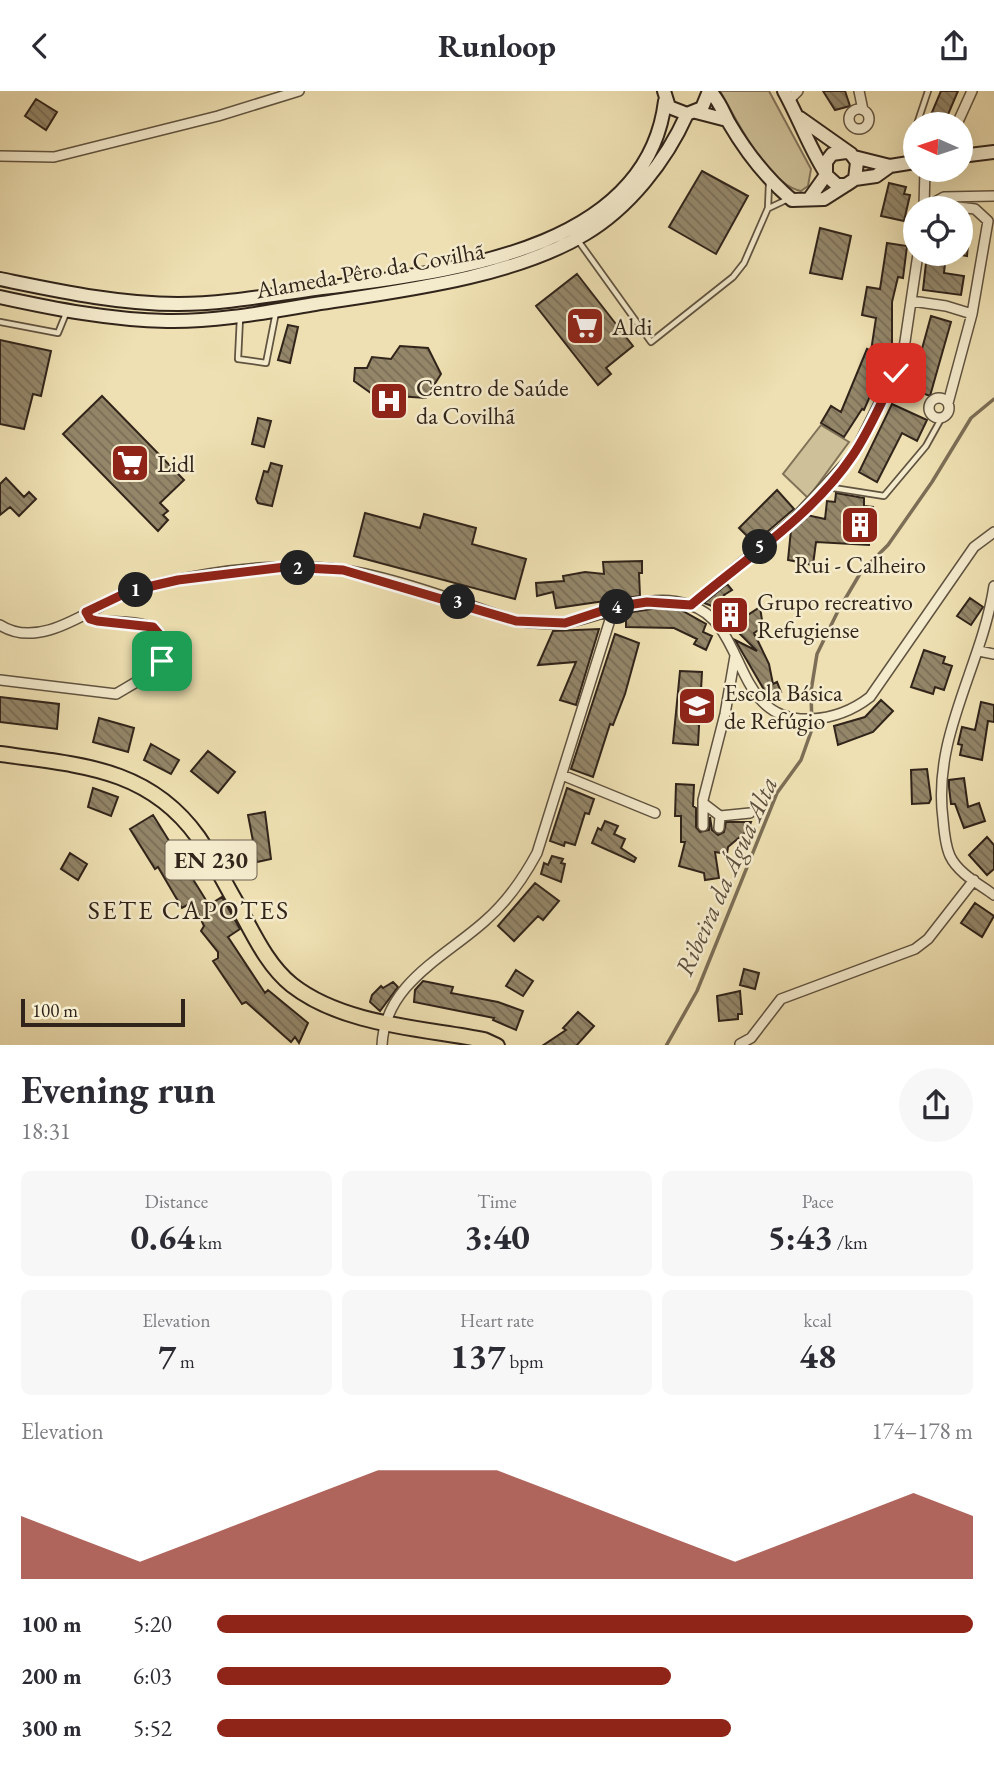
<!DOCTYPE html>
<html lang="en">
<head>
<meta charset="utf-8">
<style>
  body { margin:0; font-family:"EB Garamond",serif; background:#f7f7f7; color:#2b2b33; height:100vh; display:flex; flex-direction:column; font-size:26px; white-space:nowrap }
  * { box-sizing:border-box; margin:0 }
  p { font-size:23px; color:#7c7c81 }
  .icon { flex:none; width:38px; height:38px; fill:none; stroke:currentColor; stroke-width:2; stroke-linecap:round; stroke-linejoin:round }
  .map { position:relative; height:954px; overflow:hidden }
  .details { display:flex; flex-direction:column; background:#fff; flex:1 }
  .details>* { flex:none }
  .needle { width:46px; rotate:273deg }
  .controls { position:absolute; left:903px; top:21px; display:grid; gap:14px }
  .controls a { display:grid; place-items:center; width:70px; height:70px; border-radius:50%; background:#fff; box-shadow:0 7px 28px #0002; font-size:35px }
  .scale { position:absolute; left:21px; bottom:18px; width:164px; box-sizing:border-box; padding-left:7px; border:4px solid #31241a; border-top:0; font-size:19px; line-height:24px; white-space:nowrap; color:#31241a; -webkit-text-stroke:5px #f4ebcd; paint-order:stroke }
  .pin { position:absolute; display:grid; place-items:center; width:60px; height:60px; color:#fff; margin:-30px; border-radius:14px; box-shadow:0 4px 10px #0006 }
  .km { position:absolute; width:35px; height:35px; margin:-18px; border-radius:50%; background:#222; color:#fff; font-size:19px; line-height:35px; text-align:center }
  .round { display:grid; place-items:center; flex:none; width:74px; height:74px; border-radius:37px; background:#f7f7f7 }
  .headline { display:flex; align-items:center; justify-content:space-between; height:119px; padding:0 21px }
  h1 { font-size:38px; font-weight:700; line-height:52px }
  .metrics { display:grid; grid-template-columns:repeat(3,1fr); gap:10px; height:119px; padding:7px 21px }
  .metrics div { display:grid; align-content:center; border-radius:10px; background:#f7f7f7; text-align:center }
  .metrics b { font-size:35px; font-weight:700 }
  .metrics small { font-size:19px; font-weight:400 }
  .metrics p { font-size:19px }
  .chart { height:196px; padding:14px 21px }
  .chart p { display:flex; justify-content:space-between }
  .chart svg { width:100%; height:126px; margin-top:7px; fill:#8f2418; opacity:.7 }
  ul { padding:0 21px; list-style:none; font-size:23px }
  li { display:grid; grid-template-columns:112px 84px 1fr; align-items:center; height:52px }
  li i { height:18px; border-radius:9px; background:#8f2418 }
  header { display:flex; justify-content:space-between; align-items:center; height:91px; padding:0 21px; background:#fff; font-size:32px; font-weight:700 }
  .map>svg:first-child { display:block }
  .garden { fill:#cec098; stroke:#807259; stroke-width:2 }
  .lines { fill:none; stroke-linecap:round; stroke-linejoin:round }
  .stream { stroke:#7c6e56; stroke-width:3.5 }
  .building { fill:url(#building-back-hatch); stroke:#31241a; stroke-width:2 }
  .service-casing { stroke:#605340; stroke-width:8 }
  .minor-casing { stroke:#605340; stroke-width:12 }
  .secondary-casing { stroke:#31241a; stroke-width:16 }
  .primary-casing { stroke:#31241a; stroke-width:18 }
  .service { stroke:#f4ebcd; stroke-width:4.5 }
  .minor { stroke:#f4ebcd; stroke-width:9 }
  .secondary { stroke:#f4ebcd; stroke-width:12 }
  .primary { stroke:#eee0b2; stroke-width:14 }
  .route-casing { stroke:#fff; stroke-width:14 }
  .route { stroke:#8f2418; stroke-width:9 }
  .labels { text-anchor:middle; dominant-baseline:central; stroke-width:5; stroke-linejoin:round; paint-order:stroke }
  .shield { fill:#f4ebcd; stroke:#6c6050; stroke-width:2 }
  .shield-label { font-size:23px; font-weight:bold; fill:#31241a }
  .street-label { font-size:24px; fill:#31241a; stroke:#f4ebcd }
  .poi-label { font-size:24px; fill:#31241a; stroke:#f4ebcd; text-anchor:start }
  .water-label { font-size:26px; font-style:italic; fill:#5d4f3d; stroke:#f4ebcd }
  .neighbourhood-label { font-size:26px; letter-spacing:2px; fill:#31241a; stroke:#f4ebcd }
</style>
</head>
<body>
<header><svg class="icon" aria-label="back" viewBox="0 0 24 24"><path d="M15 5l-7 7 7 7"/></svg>Runloop<svg class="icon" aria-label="share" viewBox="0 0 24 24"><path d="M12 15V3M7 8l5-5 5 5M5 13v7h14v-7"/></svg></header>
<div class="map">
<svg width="994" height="955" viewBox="0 0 994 955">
  <defs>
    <pattern id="building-back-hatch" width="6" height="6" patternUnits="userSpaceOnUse" patternTransform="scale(1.75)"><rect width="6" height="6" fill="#938669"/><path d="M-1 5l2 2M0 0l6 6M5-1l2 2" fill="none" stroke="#796d56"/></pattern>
  </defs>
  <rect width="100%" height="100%" fill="#eee0b2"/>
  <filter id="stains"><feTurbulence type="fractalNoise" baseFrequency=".00286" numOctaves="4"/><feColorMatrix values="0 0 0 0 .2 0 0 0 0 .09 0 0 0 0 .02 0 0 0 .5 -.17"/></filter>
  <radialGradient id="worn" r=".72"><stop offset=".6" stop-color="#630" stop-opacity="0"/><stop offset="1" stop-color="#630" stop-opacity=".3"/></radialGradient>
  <!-- garden -->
  <path class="garden" d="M720,0H769L811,78L808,95L801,100C768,94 736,28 720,0Z
    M821,334L849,351L808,407L783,383Z"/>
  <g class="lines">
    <!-- stream -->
    <path class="stream" d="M666,955L697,900L777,702L801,669L812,638L811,600L817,563L838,520L861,481L888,454L932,391L971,327L994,308"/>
  </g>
  <!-- building -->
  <path class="building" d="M823,0H845L850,15L835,19Z
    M941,0H958L944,33H927Z
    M36,8L57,21L46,39L25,25Z
    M702,80L748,105L716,163L669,136Z
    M889,92L906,96L904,103L910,104L904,130L881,125Z
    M961,128L970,129L967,165L961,164Z
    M820,137L851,145L842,188L810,182Z
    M887,152L907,155L903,187L898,186L892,211V255L864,319L862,318L844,346L821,332L831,315L841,321L867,258L871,260L876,227L862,224L867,196L880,198Z
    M927,163H946L944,182L964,185L961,204L923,199Z
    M577,183L633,255L606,277L611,283L598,294L536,215Z
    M931,225L951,231L930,305L911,298Z
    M288,234L298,236L290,272L278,269Z
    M0,249L51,260L41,305L33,303L24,338L0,333Z
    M400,255L428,257L441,283L426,307L397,305L394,298L378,307L354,290L355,277H367L372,266L391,268Z
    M102,305L184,389L160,412L168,420L163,424L168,429L158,440L63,343Z
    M892,313L927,329L917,350L902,342L877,391L859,381Z
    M258,327L271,330L264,356L252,353Z
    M271,372L282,375L272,415L258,412L256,408L264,380L268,381Z
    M6,387L24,406L29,401L36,408L19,425L10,416L0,424V393Z
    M777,399L794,418L754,452L739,437Z
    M836,402L864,407V415L873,416L869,454L816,451L813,474L788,469L791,439L807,424L825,428L827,410L835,411Z
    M365,422L420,437L424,423L476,437L472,453L526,468L515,508L354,465Z
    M642,470V482H639L640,505L556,517L553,501L537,505L536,492L564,490L563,485L585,481L604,483L603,471Z
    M727,493L732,499L724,504L740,529L760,516L763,536L754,542L769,573L773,593L777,591L781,601L767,604L735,549L757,560L712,515L704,512Z
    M970,507L983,516L971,534L957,525Z
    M658,517L681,519L706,533L703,541L712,545L706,559L694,553L697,548L674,537L626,536V522Z
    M599,538L576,614L560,609L576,571L538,574L553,540Z
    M615,543L639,552L625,603L613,634L610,633L593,686L571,678Z
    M924,559L945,566L943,572L952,575L944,599L935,596L933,603L911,596Z
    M680,580L702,581L698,654L673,652Z
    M0,606L59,613L57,638L0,631Z
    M881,609L893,620L873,641L838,654L834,635L865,626Z
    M981,611L994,614V631L988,630L982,669L960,664L962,654L958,653L962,636L975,639Z
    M99,627L134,637L128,661L93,651Z
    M151,653L179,669L171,683L144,669Z
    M208,660L235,681L218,702L191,680Z
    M927,678L931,708L929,712L912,713L911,679Z
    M964,687L968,716L979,712L985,730L964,737L955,713H951L949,696V689Z
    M676,693L694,694L693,715L696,717V736L700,741L709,739L710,726L712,739L718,744L724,741L726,731H751L748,739L728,756L727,763L715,761L719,787L705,789L704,782L679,775L685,751H681V725H675Z
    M93,697L118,706L111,725L88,716Z
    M567,697L594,708L589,723L585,722L575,754L565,751L564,755L550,750Z
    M265,721L271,768L257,771L248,724Z
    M153,724L209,814L222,806L240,838L228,846L265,902L268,899L308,932L299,952L295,946L291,951L246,911L242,913L213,870L218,867V861L201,840L204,835L193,811L182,817L158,776L155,778L130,738Z
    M605,730L618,735L614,743L625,748L621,757L636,767L634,771L592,752L598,737L601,739Z
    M987,746L994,754V778L987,784L969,764Z
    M70,762L87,773L78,789L61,778Z
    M552,765L563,768L561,772L565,773L561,791L541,783L544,772L548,774Z
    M535,792L559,810L543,829L538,825L514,850L498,835Z
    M975,812L994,825L982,846L961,832Z
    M744,878L759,882L755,898L740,894Z
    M516,879L533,890L523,905L506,895Z
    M423,890L453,896L451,902L498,911L523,920L516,939L493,929L494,927L414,911L415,899Z
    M393,891L398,896L380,920L370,911L372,904L381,895L383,897Z
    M740,900L742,923H738V928L719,930L717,905Z
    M578,921L594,935L576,955H542L566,939L563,937Z"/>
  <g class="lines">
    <defs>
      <path id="service" d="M917,33L928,0
        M909,71L915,38
        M769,117L786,109
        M577,148L651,251L733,186L744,172L768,117L769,92
        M240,227L238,268L266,272L276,221
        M0,231L58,242L67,220
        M827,396L884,405L926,355L941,328"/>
      <path id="minor" d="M859,0L863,19
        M789,9L798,0
        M849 28a10 10 0 1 1 20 0a10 10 0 1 1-20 0Z
        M957,33L972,0
        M0,65L54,66L218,25L299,0
        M935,111L944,106L994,105
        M924,112L975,118L988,130L972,223L948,312
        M924,116L925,79
        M912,210L946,215L972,223
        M929 317a10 10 0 1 1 20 0a10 10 0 1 1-20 0Z
        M994,495C982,575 932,645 943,728C944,740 945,754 950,765C958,782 979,793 994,804
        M691,514L794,428L854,363L903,264L918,163
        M0,534C40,560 91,517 128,501C137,497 148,496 158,493C217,479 282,471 343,479C394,486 465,513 516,530C531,532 548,534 564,532C606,526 646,499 690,514C749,533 731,632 811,628C833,627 852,620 870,606L974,456L994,441
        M979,560L994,563
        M0,589L116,603L155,580L162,570L166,551C150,523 117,535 90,528L86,521
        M562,684L655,722
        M703,712L720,725L719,737
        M720,725L750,722
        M703,735V709L725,623L735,565
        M740,953L751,947L781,908L915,858L928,848L974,789
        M382,955C384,893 445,866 485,830C508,810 523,788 537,762L614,516"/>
      <path id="secondary" d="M664,0L669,16L687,23L702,17L709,0
        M710,0C720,11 723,21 729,32C746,61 767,88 792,109L824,108L846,94
        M784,0C799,27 808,54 825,81
        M696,21L727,29
        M800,27L851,63L857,71L855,88L846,94H837L826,84V71L832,63L846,61
        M961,65L994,61
        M854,66L890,75L915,71
        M855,88L876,85L890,75
        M809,108L826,84
        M0,188C59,200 118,213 178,213C229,213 280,202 331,196C449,180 647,160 665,10
        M0,206C55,218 111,229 167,230C216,231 267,221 315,213C399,200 512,187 585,143C629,117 666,70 687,23"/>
      <path id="primary" d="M0,663C78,674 148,676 198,746C213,768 225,793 238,815C253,842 267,874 292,894C343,934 422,937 484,949L497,955"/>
    </defs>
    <!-- service casing -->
    <use href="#service" class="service-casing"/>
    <!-- minor casing -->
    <use href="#minor" class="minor-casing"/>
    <!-- secondary casing -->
    <use href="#secondary" class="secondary-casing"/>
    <!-- primary casing -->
    <use href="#primary" class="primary-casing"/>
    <!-- service -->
    <use href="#service" class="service"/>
    <!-- minor -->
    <use href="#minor" class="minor"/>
    <!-- secondary -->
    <use href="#secondary" class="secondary"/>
    <!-- primary -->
    <use href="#primary" class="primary"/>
  </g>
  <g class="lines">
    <defs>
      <path id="route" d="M162,570L166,551L153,536L97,530L90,528L86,521L130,500L178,489L285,476L343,479L516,530L565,532L614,516L647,511L691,514C745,468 813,424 853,364C870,339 882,309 896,282"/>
    </defs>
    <!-- route casing -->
    <use href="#route" class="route-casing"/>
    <!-- route -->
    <use href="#route" class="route"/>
  </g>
  <!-- icons -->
  <defs>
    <symbol id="supermarket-square" viewBox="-11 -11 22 22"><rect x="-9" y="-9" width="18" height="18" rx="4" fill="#8f2418" stroke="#f4ebcd"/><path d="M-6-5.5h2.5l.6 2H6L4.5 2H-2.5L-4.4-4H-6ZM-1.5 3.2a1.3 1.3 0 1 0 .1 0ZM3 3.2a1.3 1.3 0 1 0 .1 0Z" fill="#fff"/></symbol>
    <symbol id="hospital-square" viewBox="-11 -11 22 22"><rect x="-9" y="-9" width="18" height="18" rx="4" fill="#8f2418" stroke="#f4ebcd"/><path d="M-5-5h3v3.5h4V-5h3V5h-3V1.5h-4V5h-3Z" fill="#fff"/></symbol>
    <symbol id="building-square" viewBox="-11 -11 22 22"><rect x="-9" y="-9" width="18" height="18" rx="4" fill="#8f2418" stroke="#f4ebcd"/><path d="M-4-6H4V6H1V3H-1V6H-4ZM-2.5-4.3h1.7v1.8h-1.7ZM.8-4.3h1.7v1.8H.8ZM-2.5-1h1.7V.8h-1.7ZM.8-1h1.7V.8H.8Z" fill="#fff"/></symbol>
    <symbol id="school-square" viewBox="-11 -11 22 22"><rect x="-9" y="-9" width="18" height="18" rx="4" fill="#8f2418" stroke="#f4ebcd"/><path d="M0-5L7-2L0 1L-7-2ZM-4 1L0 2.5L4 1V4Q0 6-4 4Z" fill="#fff"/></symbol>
  </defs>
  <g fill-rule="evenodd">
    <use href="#supermarket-square" x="563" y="213" width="44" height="44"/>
    <use href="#hospital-square" x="367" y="288" width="44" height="44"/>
    <use href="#supermarket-square" x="108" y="350" width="44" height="44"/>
    <use href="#building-square" x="838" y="412" width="44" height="44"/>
    <use href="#building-square" x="708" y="502" width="44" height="44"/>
    <use href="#school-square" x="675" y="593" width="44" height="44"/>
  </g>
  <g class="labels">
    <!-- shield labels -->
    <rect class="shield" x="165.5" y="749.5" width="91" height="39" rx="5"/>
    <g class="shield-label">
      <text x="211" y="769">EN 230</text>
    </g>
    <!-- street labels -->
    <g class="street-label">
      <text transform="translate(370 179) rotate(-10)">Alameda Pêro da Covilhã</text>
    </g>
    <!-- poi labels -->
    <g class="poi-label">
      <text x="612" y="235">Aldi</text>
      <text x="416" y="296">Centro de Saúde<tspan x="416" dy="28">da Covilhã</tspan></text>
      <text x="157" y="372">Lidl</text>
      <text x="860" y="473" text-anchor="middle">Rui - Calheiro</text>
      <text x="757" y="510">Grupo recreativo<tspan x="757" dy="28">Refugiense</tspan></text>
      <text x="724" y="601">Escola Básica<tspan x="724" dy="28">de Refúgio</tspan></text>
    </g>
    <!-- water labels -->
    <g class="water-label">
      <text transform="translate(726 785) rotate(-66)">Ribeira da Água Alta</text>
    </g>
    <!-- neighbourhood labels -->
    <g class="neighbourhood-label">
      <text x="189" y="819">SETE CAPOTES</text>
    </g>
  </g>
  <rect width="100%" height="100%" filter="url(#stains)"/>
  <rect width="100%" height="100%" fill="url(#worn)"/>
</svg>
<div class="controls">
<a><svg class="needle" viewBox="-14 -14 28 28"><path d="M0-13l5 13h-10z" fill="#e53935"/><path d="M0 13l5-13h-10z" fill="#7c7c81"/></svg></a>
<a><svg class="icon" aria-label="locate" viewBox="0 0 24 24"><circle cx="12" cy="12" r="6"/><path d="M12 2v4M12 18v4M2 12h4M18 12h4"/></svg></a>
</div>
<div class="scale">100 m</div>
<div class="pin" style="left:162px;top:570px;background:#1e9e55"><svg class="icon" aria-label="arrive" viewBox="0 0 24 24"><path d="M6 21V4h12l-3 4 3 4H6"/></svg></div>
<div class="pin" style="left:896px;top:282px;background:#d93025"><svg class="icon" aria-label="check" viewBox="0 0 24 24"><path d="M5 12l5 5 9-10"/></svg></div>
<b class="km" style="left:136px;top:499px">1</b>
<b class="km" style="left:298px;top:477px">2</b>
<b class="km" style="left:458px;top:511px">3</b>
<b class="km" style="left:617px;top:516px">4</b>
<b class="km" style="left:760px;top:456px">5</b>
</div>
<section class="details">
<div class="headline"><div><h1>Evening run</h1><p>18:31</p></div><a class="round"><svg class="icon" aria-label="share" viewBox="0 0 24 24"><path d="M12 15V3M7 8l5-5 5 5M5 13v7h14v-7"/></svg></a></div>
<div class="metrics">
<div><p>Distance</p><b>0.64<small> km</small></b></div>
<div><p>Time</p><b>3:40</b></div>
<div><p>Pace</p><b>5:43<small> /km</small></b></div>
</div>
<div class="metrics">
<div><p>Elevation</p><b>7<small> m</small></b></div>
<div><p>Heart rate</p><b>137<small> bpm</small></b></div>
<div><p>kcal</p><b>48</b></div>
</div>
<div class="chart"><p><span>Elevation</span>174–178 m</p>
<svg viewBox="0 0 160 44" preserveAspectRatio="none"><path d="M0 44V22L10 30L20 38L30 30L40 22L50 14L60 6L70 6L80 6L90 14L100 22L110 30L120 38L130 30L140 22L150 14L160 22V44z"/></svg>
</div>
<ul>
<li><b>100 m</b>5:20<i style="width:100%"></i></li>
<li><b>200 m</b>6:03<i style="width:60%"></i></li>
<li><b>300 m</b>5:52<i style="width:68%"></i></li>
</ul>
</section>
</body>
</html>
